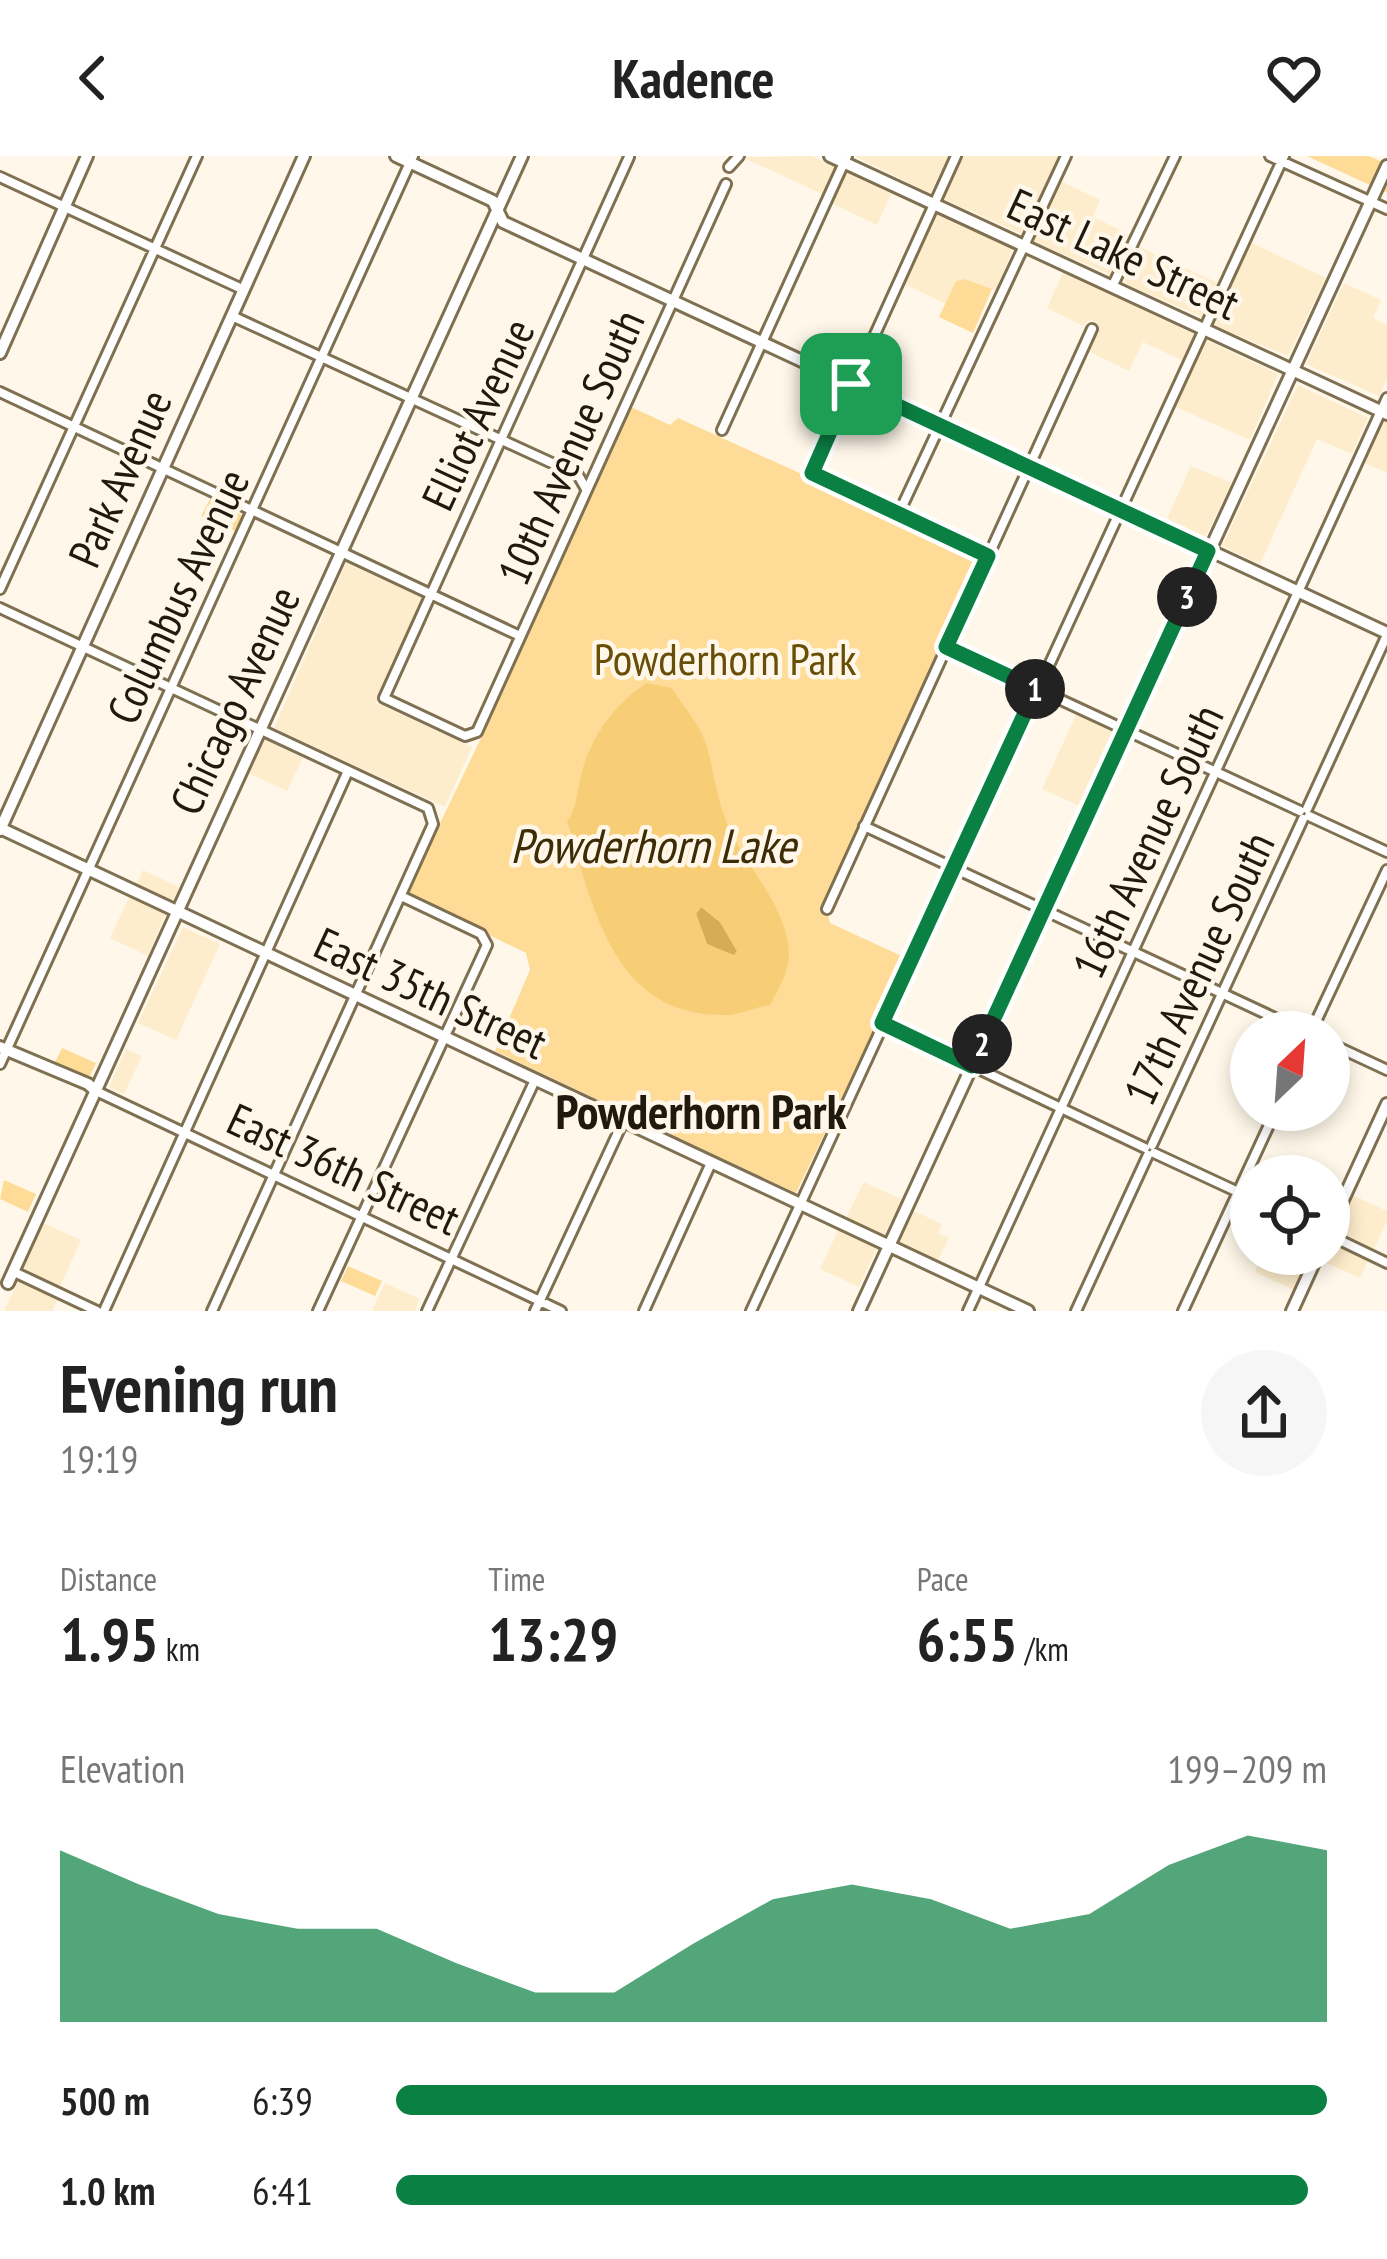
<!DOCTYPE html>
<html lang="en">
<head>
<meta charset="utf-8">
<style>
  body { margin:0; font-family:"PT Sans Narrow",sans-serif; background:#f6f6f6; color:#222; height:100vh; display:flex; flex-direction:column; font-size:45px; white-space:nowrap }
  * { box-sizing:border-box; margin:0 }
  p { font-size:39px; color:#767676 }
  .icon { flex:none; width:66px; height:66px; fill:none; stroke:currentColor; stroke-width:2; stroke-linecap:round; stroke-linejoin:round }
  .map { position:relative; height:1155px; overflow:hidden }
  .panel { display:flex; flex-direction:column; background:#fff; flex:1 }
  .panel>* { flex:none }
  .needle { width:78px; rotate:25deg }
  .tools { position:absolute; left:1230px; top:855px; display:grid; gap:24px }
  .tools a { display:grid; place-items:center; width:120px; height:120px; border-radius:50%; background:#fff; box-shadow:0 6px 18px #0003; font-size:60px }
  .pin { position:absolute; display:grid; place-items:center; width:102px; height:102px; color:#fff; margin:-51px; border-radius:24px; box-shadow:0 6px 18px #0006 }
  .km { position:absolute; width:60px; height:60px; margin:-30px; border-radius:50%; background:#222; color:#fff; font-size:33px; line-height:60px; text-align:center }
  .round { display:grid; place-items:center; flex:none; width:126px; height:126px; border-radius:63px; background:#f6f6f6 }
  .summary { display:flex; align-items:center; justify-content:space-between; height:204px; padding:0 60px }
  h1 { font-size:66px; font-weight:600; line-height:90px }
  .figures { display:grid; grid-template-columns:repeat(3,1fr); gap:18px; height:204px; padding:12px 60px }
  .figures div { display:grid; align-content:center }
  .figures b { font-size:60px; font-weight:600 }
  .figures small { font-size:33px; font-weight:400 }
  .figures p { font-size:33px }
  .chart { height:336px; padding:24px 60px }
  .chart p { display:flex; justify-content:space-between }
  .chart svg { width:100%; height:216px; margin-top:12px; fill:#0b8043; opacity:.7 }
  ul { padding:0 60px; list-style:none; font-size:39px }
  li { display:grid; grid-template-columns:192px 144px 1fr; align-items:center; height:90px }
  li i { height:30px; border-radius:15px; background:#0b8043 }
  header { display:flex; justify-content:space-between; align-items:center; height:156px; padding:0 60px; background:#fff; font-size:54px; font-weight:600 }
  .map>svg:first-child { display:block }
  .built { fill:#feedcc }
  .green { fill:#fedc97 }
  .forest { fill:#d6ad56 }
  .water { fill:#f7cd76; fill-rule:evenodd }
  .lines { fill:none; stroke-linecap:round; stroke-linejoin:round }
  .street-casing { stroke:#7f7052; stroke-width:14 }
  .secondary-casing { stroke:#7f7052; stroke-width:16 }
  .street { stroke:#fff; stroke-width:8 }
  .secondary { stroke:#fff; stroke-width:10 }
  .route-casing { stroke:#fff; stroke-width:24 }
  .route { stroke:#0b8043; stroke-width:15 }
  .labels { text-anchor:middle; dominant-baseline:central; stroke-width:9; stroke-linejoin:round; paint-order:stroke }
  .street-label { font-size:45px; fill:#201a0e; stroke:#fff8ea }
  .park-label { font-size:45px; fill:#694e07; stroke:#fff8ea }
  .water-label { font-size:48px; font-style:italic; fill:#3d2c05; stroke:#fff8ea }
  .neighbourhood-label { font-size:48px; font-weight:bold; fill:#201a0e; stroke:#fff8ea }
</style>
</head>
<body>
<header><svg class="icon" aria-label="back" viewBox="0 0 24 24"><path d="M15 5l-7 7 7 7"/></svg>Kadence<svg class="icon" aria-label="heart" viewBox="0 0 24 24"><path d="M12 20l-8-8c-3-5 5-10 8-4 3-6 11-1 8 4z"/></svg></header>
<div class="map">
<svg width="1387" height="1155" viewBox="0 0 1387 1155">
  <rect width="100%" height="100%" fill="#fff8ea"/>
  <!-- built -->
  <path class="built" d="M812,0L835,10L824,39L742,1Z
    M854,0H949L930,37Z
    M961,0H1059L1022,78L943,43Z
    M848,16L891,38L877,69L829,46L843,18Z
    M1058,24L1100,44L1093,61L1131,79L1111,119L1033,85L1032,80Z
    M937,56L1013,92L996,135L964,123L956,125L946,148L902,127Z
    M1248,85L1326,122L1288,200L1213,169L1210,164Z
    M1138,90L1218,127L1202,161L1124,127Z
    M1063,116L1278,218L1250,284L1171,249L1190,208L1143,186L1129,215L1086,194L1099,176L1098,168L1090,164L1083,170L1047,152Z
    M1344,127L1381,144L1373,162L1387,169V223L1379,240L1306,208Z
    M1298,229L1368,262L1352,298L1317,283L1260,408L1222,390Z
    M1382,266H1387V317L1363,306Z
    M1191,310L1232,327L1203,385L1165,367Z
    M346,407L423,442L376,547L472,591L445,651L274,572Z
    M1077,557L1116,578L1082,651L1042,633Z
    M265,584L303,602L287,635L248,617Z
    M143,714L179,731L174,743L168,745L136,730Z
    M130,739L166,757L148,800L110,782Z
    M183,771L220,788L176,884L138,867Z
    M126,893L142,900L124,938L109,931Z
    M864,1026L903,1044L884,1079L846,1062Z
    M1352,1039L1387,1055V1065L1374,1093L1336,1074Z
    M912,1054L942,1068L938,1077L949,1082L937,1106L899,1087Z
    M43,1067L81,1084L60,1131L23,1113Z
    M838,1074L877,1092L859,1131L820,1113Z
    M1333,1086L1369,1103L1360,1122L1320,1104L1323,1098H1329V1087Z
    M1263,1098H1310L1294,1134L1255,1116Z
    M19,1124L59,1141L52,1155H4Z
    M385,1127L420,1143L415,1155H372Z"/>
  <!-- green -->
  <path class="green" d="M1307,0H1369L1387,8V37Z
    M965,123L992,133L973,177L939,161L956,125Z
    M629,250L670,269L678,262L983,400L825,744L830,767L908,803L796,1037L495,895L530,814L526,797L406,738L482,580L480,578Z
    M210,343L244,360L237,376L201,360Z
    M62,892L96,907L89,922L55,906Z
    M4,1024L36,1038L28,1056L0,1043Z
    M348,1110L382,1125L375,1140L341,1125Z"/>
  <!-- forest -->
  <path class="forest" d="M701,751L720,766L737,795L734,800L707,788L696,758Z"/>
  <!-- water -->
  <path class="water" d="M647,527L672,532C684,552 698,565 706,588C715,618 717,649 732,678C750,713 782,749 788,787C792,811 781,829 770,849C755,851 742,859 725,859C636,860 606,793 583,720C577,702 575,681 567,666C577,652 577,636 581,620C589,583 615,547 647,527ZM701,751L720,766L737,795L734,799L707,788L696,758Z"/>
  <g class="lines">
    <defs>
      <path id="street" d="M956,0L812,317L988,400
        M1270,0L1387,53
        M629,1L384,542L465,580L477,576L726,28
        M729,11L739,0
        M0,21L242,133
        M1112,131L1175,0
        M232,160L578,319L586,333
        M0,236L520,480
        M722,274L847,0
        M899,357L1066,0
        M0,433L197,0
        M0,452L428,652L433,668L212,1155
        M947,491L1300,655
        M1307,653L1387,479
        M1309,660L1387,696
        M864,670L1305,876
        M827,753L1092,173
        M882,867L1145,992
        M1311,876L1387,714
        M1329,887L1387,914
        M0,908L413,0
        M96,935L561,1155
        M1152,989L1303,663
        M1154,997L1251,1042
        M1329,1079L1387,1107
        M14,1116L97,1155
        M104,1155L348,615
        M318,1155L487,789L481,778L401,740
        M427,1155L535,924
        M535,1155L623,966
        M644,1155L711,1007
        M751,1155L1284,0
        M968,1155L1387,242
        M1076,1155L1148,999
        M1183,1155L1276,954"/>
      <path id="secondary" d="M396,0L493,45L503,66L1387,477
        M830,0L1387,258
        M0,197L87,0
        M0,672L1028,1155
        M0,674L304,0
        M0,891L88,928L96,935
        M1329,1074L1387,948
        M8,1127L522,0
        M859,1155L1387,10
        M1292,1155L1318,1098"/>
    </defs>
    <!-- street casing -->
    <use href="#street" class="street-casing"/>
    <!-- secondary casing -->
    <use href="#secondary" class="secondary-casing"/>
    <!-- street -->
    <use href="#street" class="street"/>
    <!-- secondary -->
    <use href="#secondary" class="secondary"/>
  </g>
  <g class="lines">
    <defs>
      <path id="route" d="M851,228L1208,395L972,910L882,867L1036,533L946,491L988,400L812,317Z"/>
    </defs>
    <!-- route casing -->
    <use href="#route" class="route-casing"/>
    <!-- route -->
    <use href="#route" class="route"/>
  </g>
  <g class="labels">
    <!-- street labels -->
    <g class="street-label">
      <text transform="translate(1124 97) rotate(25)">East Lake Street</text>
      <text transform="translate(477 258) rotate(-65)">Elliot Avenue</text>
      <text transform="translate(570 291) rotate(-66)">10th Avenue South</text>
      <text transform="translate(119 322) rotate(-66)">Park Avenue</text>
      <text transform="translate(177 440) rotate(-65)">Columbus Avenue</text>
      <text transform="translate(234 544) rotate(-65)">Chicago Avenue</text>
      <text transform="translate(1147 685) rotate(-65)">16th Avenue South</text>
      <text transform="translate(1198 812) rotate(-65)">17th Avenue South</text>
      <text transform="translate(431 836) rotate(25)">East 35th Street</text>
      <text transform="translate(344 1012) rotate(25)">East 36th Street</text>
    </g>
    <!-- park labels -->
    <g class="park-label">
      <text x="725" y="502">Powderhorn Park</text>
    </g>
    <!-- water labels -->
    <g class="water-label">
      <text x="653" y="689">Powderhorn Lake</text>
    </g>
    <!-- neighbourhood labels -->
    <g class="neighbourhood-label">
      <text x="701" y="955">Powderhorn Park</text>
    </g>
  </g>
</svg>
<div class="tools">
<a><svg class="needle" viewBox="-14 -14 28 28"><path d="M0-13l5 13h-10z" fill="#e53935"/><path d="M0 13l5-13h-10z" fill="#767676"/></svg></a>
<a><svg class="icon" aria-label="locate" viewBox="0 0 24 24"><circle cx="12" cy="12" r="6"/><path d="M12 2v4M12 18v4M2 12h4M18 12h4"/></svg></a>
</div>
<div class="pin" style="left:851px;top:228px;background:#1e9e55"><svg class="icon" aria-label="arrive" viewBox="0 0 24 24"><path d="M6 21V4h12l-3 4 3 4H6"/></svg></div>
<b class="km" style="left:1035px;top:533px">1</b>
<b class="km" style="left:982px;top:888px">2</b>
<b class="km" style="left:1187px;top:441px">3</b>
</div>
<section class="panel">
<div class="summary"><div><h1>Evening run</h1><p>19:19</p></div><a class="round"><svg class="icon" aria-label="share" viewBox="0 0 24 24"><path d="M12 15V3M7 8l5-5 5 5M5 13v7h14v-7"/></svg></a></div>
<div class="figures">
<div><p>Distance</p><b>1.95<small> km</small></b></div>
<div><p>Time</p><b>13:29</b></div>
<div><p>Pace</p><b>6:55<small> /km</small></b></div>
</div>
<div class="chart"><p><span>Elevation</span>199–209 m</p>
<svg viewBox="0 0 160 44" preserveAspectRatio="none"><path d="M0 44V9L10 16L20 22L30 25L40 25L50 32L60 38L70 38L80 28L90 19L100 16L110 19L120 25L130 22L140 12L150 6L160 9V44z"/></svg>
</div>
<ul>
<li><b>500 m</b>6:39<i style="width:100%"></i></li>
<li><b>1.0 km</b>6:41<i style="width:98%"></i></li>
</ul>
</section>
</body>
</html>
